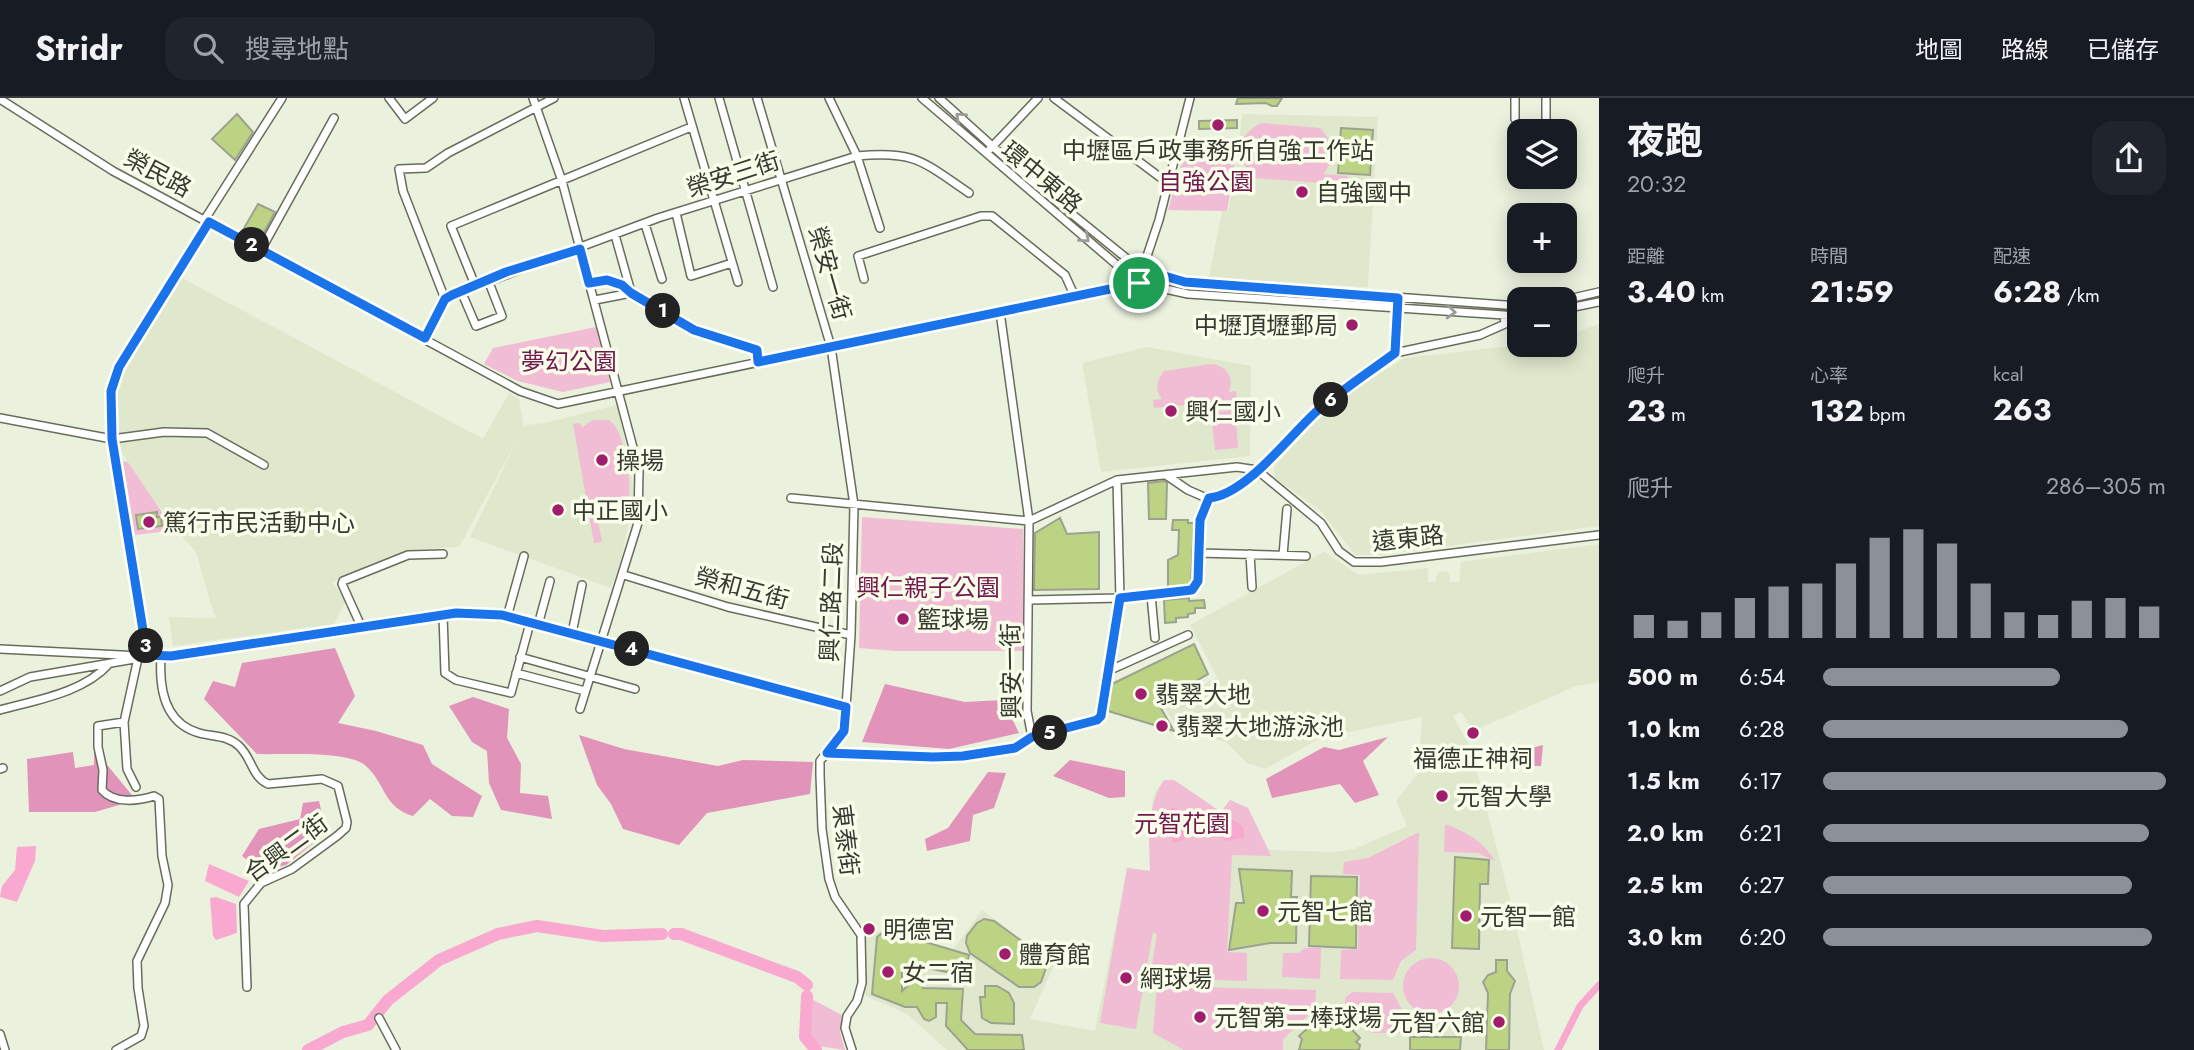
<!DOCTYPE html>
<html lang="zh-TW">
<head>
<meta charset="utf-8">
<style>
  body { margin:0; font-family:Jost,"Noto Sans TC",sans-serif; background:#20242c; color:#f1f3f6; height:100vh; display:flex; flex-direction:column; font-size:26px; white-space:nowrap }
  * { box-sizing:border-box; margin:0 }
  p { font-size:23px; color:#9ea1a6 }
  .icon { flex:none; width:38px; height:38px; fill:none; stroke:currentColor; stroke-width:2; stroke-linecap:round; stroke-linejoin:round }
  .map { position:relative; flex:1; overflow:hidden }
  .panel { display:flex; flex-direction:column; background:#171b24; width:595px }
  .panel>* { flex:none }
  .controls { position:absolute; left:1507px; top:21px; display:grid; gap:14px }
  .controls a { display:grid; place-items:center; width:70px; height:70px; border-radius:14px; background:#171b24; box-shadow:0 4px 18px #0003; font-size:35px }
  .pin { position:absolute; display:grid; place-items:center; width:60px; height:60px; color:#fff; margin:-30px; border:4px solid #fff; border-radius:50%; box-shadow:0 2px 7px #0007 }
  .km { position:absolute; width:35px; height:35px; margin:-18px; border-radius:50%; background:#222; color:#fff; font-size:19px; line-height:35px; text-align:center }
  .round { display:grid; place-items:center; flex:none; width:74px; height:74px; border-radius:21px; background:#20242c }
  .summary { display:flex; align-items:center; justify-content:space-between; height:119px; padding:0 28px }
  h1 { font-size:38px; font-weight:700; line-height:52px }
  .metrics { display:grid; grid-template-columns:repeat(3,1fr); gap:10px; height:119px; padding:7px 28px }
  .metrics div { display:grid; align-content:center }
  .metrics b { font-size:30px; font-weight:700 }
  .metrics small { font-size:19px; font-weight:400 }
  .metrics p { font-size:19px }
  .chart { height:196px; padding:14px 28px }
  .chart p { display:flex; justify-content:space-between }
  .chart svg { width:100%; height:126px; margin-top:7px; stroke:#8c9099; stroke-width:6 }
  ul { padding:0 28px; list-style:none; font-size:23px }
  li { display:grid; grid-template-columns:112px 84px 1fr; align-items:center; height:52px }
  li i { height:18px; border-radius:9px; background:#8c9099 }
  header { display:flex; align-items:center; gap:42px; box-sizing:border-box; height:98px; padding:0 35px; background:#171b24; border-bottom:2px solid #363941 }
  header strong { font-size:33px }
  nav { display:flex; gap:38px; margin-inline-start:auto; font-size:24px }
  .search { width:490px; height:63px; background:#20242c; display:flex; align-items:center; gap:18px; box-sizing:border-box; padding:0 24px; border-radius:21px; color:#9ea1a6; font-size:26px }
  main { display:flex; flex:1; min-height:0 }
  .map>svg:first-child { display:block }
  .built { fill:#dfe8cd }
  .green { fill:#f0bdd5 }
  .forest { fill:#e193ba }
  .water { fill:#f9a9d0 }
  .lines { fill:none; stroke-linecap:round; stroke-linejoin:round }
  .canal { stroke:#f9a9d0; stroke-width:7 }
  .river { stroke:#f9a9d0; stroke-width:12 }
  .building { fill:#bdd384; stroke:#9ca290; stroke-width:2 }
  .minor-casing { stroke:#676d5b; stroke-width:10 }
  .minor { stroke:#fff; stroke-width:7 }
  .oneway { stroke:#9c9c98 }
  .route-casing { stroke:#fff; stroke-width:14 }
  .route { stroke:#1a73e8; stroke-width:9 }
  .poi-dot { fill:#a01d6e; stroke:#f8feea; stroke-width:2.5 }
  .labels { text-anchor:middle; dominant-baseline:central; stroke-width:7; stroke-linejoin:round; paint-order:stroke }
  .poi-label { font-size:24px; fill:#383a32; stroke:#f8feea; text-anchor:start }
  .street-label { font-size:24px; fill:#383a32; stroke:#f8feea }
  .park-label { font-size:24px; fill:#73184f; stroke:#f8feea }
</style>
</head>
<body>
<header>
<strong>Stridr</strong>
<div class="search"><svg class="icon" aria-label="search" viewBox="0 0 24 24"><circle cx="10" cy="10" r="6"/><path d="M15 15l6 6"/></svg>搜尋地點</div>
<nav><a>地圖</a><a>路線</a><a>已儲存</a></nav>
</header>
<main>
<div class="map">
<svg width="1599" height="952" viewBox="0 0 1599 952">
  <rect width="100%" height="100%" fill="#eaf1dd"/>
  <!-- built -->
  <path class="built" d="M1242,16L1378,19L1368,189L1209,180L1222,113H1228L1236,76Z
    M180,179L483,341L509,295L519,301L524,330L526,327L545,325L617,307L630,364L634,398L621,462L611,490L470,439L519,338L459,449L409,452L332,484L346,503L334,526L173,548L169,520L163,519L216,520L217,517H214L196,454L180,436L169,418L157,406L120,352L114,298L117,281Z
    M1599,226V428L1381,457H1355L1320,412L1275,380L1274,369L1335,303L1405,260L1500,249L1564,247L1565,238Z
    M1147,249L1251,268L1250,358L1101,374L1082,265Z
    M1599,446V584L1576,588L1473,633L1461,614L1453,618L1471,650L1511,805L1544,952H947L907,916L864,897L867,868L864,836L889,832L952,853L982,812L1055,865L1030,921L1095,933L1127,770L1150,773L1149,725L1155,694L1164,682H1174L1221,714L1230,702L1248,710L1269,752L1334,754L1354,751L1407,728L1396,703L1419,674L1422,619L1321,640L1265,671L1247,665L1226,644L1178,632L1164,608L1217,579L1190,527L1324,454L1359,477L1428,470V484H1435L1438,474L1446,473L1450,477V484H1459L1461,464Z"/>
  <!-- green -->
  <path class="green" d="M1262,25L1320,30C1334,45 1337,61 1323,76L1348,78L1347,87L1238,79L1239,72H1248C1233,53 1241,34 1262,25Z
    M1189,39L1239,40L1227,113L1168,112Z
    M596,229L610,284L563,294L518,283L484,266L493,250Z
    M1211,266C1227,268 1234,278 1229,294L1236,293L1237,302L1154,310L1153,302L1162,301C1154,291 1157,282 1164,273Z
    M1235,312L1238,350L1215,352L1211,314Z
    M593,322H609C623,333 623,351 627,368C632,395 633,423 596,412L602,444L594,445L573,326L580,325L582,329Z
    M123,363L128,364L168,423L169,433L135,437Z
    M862,419L1023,431V553H896L859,550Z
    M1164,682H1174L1221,714L1230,702L1248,710L1271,758L1232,757L1227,854L1247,855V883L1150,880L1157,836L1153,834L1136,931L1100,925L1127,770L1150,773C1149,742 1146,709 1164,682Z
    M1445,726C1468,735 1482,742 1495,763L1478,755L1444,754Z
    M1419,734L1416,852L1401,863L1393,882L1340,881L1341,852L1358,851L1360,777L1343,776L1344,764L1368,760Z
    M1305,850H1321L1320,881L1282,879L1283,855H1298Z
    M1403 888a28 28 0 1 1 56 0a28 28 0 1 1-56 0Z
    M1157,888L1316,892L1315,911L1283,941V952H1184L1153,935Z
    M1352,894L1393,895L1404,915L1409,919L1408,935H1372L1345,916V900Z
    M806,898L842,917L840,934L845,952L811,947L804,919Z"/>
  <!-- forest -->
  <path class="forest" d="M335,550L355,598L338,625L376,633L423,647L432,666L482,698L473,719L452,718L430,701L413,718C383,709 386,686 366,668C349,652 282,657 257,656L204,601L213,583L235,589L242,565Z
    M885,586L965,604L1003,602L1019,635L949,651L862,644Z
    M473,599L509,611L507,640L521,666L520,695L548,698L552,721L501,712L489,685L487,653L472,644L449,608Z
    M579,637L624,651L718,668L743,662L813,664L810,696L707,715L679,747L623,731L611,706L597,687Z
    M1388,639L1363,663L1379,697L1355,705L1340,686L1272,700L1266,681L1324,649L1339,652Z
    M1543,647L1541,668H1485L1484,662Z
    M94,651L136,702L95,714H29L27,661L73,654L75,670L94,667Z
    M1070,662L1125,673V699L1109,700L1053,678Z
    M988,674L1006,675L994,710L973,717L970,743L927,753L925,741L948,730Z
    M319,703L326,735L286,767L262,773L242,758L259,731L300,721L303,705Z"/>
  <!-- water -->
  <path class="water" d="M1171,709L1180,712L1185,728L1212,723L1217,730L1229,726L1226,724L1228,719C1238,726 1246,725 1244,740L1225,743L1218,736L1210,741L1203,735L1197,737L1196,741L1188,736L1182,743L1174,745L1172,742V732L1168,731L1170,720L1167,714Z
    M36,748L35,763L17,804L0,799L2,788L15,772L17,749Z
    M209,766L249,783L239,799L205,783Z
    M216,799L236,806L237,835L216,842L213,838L210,800Z"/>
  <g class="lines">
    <!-- canal -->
    <path class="canal" d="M1558,952L1580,908L1599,887"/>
    <!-- river -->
    <path class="river" d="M674,836H681L797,879L807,887
      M807,898L805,939L816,952
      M308,952L343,934L368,927L388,902L439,862L498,836L537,828L603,838L662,836"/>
  </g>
  <!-- building -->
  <path class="building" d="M1238,0H1282L1277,8H1272L1266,5L1236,6Z
    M237,16L253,34L235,62L212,41Z
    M1237,22V30L1199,31V23Z
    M1341,30L1373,32L1370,77L1338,75Z
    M258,106L275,114L261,140L243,132Z
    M1164,383L1167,385L1166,421H1149L1148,385Z
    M157,414V419H161L162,428L138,431L136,417Z
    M1060,420L1067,436L1099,434V491L1034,492L1035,435Z
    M1173,422H1188V425H1194L1191,483L1187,488L1168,490V462L1178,457L1179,432H1172Z
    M1189,500V503L1204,502L1205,510H1195V515L1188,516V519L1176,520V524L1165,525L1164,502Z
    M1194,546L1208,576L1158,605L1174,633L1108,613L1112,586Z
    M1455,759L1489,762L1488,786H1480L1479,851L1452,850Z
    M1239,771L1292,773L1291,799H1297L1296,845H1270L1229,852L1236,805H1244Z
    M1311,778L1357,779L1356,850L1309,848Z
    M984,821L994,823L1041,857L1046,870L1041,884L1034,889H1019L970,855L966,845L967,838L977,825Z
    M882,835L912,840L969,857L967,866L961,864L959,870L954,869L952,875L917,868L902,870V893L916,880L924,881L923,890L963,891L961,922L975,936L1022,937L1024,952H968L946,928L947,905H936V919L929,923L924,921L917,909H905L872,896L877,839Z
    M1496,862H1507V873L1515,883L1510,896L1509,952H1486L1488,895L1483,884L1488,877L1496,874Z
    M985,888H997L1009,895L1014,905V926L991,925L982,920L980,899H985Z
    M1340,919L1360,940L1356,944L1360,947L1359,952H1299L1302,941L1299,938L1319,920Z
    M1410,939H1461L1460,952H1410Z"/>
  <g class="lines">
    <defs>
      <path id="minor" d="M389,0L405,21L433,0
        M533,0L562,83L639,372L638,425L580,611
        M684,0L738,184
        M719,0L773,189
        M829,0L857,58L880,130
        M922,0L1138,185
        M939,0L1030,82L1136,168L1166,181L1185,184L1519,208
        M1054,0L1169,86
        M1546,0V23
        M0,1L113,73L520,293L558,306L1138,185L1188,196L1519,218
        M1515,21V0
        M990,51L1038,0
        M676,115L691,178L732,165
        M645,126L662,181
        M615,137L631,194
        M261,152L334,20
        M864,181L858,158L981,118H992L1065,177L1075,199
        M589,185L607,182L622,187L631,195L694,232L757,252L758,263
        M1138,185L1159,122L1190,0
        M475,187L451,128L691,29
        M461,193L476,228L502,218L488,182
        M445,201L403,93L399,71L426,70L448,55L554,0
        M595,202L631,195
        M1564,202L1599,194
        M1564,211L1599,204
        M1000,214L1029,423L1027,613L1032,639
        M425,240L445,201L452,197L658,120L857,58C915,52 923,64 969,95
        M1395,255L1398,199
        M0,320L112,341L164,334L207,335L264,367
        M1257,372L1321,425L1339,453L1354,464H1381L1599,437
        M1166,377L1188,392L1204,399L1224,398L1257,372L1336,297L1395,255L1480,237L1505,226L1504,217
        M791,400L1029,423L1117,382L1237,369L1257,372
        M1199,455L1306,458
        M1250,456L1252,489
        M1283,457L1287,411
        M624,477L728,509L851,537
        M1151,497L1155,540
        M1030,502L1120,500L1190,494L1198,483L1200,422L1209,400
        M443,517L445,575L456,582L511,595L530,525
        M507,519L524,458
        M538,527L550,483
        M361,528L342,486L343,483L408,457L443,456
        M572,535L582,487
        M0,551L161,559L383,525L456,515H478L502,517L601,543L846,609L851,537L854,407L831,249L757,0
        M147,557L112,341L111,293L114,279L209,124L205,121L282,0
        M161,559C159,590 164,625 199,635C214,639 227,637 239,648C252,660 252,679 268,686L322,681L338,688L347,724L346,730L337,738L292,771L261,785L244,806L247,889
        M520,559L635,591
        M1108,573L1188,537
        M516,575L585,593
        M0,593L30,579L140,560
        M846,609L844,633L820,663V677L822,731L829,781L835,799L861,837L862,885L857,903L847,918L845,930L852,952
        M0,612C36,602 83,595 109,566
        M124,624L127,671L136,689
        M827,655L933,659L963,658L1015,650L1032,639L1097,622L1101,618L1120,500L1117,382
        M0,671L3,670
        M379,920L396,952
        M0,936L5,952
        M116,952L141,938L144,928L138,890L137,863L165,805L168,787L162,758L159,701L154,698C138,703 114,706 102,692L103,672L98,649V628L124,624L138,560"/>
    </defs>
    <!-- minor casing -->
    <use href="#minor" class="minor-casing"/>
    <!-- minor -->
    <use href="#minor" class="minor"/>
  </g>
  <!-- one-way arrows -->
  <defs><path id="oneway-chevron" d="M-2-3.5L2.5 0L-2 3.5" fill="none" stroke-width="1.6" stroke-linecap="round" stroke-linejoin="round" transform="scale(1.75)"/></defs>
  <g class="oneway">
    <use href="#oneway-chevron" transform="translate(960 19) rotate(-138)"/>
    <use href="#oneway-chevron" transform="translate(1085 140) rotate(40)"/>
    <use href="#oneway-chevron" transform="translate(1451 214) rotate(3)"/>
  </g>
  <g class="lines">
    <defs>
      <path id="route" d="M209,124L425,240L445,201L452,197L506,174L580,151L589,185L607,182L622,187L631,195L694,232L757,252L758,264L1139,185L1144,172L1185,184L1398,200L1395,255C1369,274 1342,292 1317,313C1289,338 1246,397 1209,400L1200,422L1198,483L1192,492L1120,500L1101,618L1097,622L1032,639L1015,650L963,658L933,659L827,655L844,633L846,609L502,517L456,515L171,558L147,557L112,341L111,293L119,269Z"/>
    </defs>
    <!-- route casing -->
    <use href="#route" class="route-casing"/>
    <!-- route -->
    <use href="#route" class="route"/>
  </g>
  <!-- markers -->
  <g class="poi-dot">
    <circle cx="1218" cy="27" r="7"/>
    <circle cx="1302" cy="94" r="7"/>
    <circle cx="1352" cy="227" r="7"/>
    <circle cx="1171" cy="313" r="7"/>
    <circle cx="602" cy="362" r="7"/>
    <circle cx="558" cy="412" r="7"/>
    <circle cx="149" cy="424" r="7"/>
    <circle cx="903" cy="521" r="7"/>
    <circle cx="1141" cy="596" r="7"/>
    <circle cx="1162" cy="628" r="7"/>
    <circle cx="1473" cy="635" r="7"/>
    <circle cx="1442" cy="698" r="7"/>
    <circle cx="1263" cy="813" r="7"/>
    <circle cx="1466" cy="818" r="7"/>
    <circle cx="869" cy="831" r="7"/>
    <circle cx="1005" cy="856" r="7"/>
    <circle cx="888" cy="874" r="7"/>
    <circle cx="1126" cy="880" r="7"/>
    <circle cx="1200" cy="919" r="7"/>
    <circle cx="1499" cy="924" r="7"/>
  </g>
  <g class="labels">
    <!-- poi labels -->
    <g class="poi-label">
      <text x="1218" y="52" text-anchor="middle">中壢區戶政事務所自強工作站</text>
      <text x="1316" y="94">自強國中</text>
      <text x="1338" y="227" text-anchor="end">中壢頂壢郵局</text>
      <text x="1185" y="313">興仁國小</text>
      <text x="616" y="362">操場</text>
      <text x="572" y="412">中正國小</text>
      <text x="163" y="424">篤行市民活動中心</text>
      <text x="917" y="521">籃球場</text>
      <text x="1155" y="596">翡翠大地</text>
      <text x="1176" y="628">翡翠大地游泳池</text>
      <text x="1473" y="660" text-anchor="middle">福德正神祠</text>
      <text x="1456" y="698">元智大學</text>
      <text x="1277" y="813">元智七館</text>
      <text x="1480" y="818">元智一館</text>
      <text x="883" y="831">明德宮</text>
      <text x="1019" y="856">體育館</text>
      <text x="902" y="874">女二宿</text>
      <text x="1140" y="880">網球場</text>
      <text x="1214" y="919">元智第二棒球場</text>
      <text x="1485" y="924" text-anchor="end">元智六館</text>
    </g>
    <!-- street labels -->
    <g class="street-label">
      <text transform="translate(158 75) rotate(28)">榮民路</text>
      <text transform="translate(733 76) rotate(-18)">榮安三街</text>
      <text transform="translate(1042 79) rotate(40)">環中東路</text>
      <text transform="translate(830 175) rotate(74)">榮安一街</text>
      <text transform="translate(1408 440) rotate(-6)">遠東路</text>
      <text transform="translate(742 490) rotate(15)">榮和五街</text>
      <text transform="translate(831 504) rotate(-88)">興仁路二段</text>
      <text transform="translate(1011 573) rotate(-91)">興安一街</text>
      <text transform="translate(846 742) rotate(83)">東泰街</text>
      <text transform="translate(286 750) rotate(-36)">合興二街</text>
    </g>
    <!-- park labels -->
    <g class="park-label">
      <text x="1206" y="83">自強公園</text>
      <text x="569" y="263">夢幻公園</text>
      <text x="928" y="489">興仁親子公園</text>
      <text x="1182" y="725">元智花園</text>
    </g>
  </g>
</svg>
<div class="controls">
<a><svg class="icon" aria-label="layers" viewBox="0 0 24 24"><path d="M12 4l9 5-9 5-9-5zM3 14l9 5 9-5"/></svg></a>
<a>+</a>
<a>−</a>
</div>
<div class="pin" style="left:1139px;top:185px;background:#1e9e55"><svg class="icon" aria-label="arrive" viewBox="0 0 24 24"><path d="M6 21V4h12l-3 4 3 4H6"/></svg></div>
<b class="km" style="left:663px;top:213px">1</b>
<b class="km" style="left:252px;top:147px">2</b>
<b class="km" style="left:146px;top:548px">3</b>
<b class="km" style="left:632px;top:551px">4</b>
<b class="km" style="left:1050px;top:635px">5</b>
<b class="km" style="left:1331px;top:302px">6</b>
</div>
<section class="panel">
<div class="summary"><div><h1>夜跑</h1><p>20:32</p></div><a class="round"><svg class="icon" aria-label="share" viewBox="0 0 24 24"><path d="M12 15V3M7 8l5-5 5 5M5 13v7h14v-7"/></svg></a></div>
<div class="metrics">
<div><p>距離</p><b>3.40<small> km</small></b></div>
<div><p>時間</p><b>21:59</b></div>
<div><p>配速</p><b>6:28<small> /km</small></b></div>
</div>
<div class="metrics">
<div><p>爬升</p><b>23<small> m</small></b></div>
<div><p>心率</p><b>132<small> bpm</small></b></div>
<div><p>kcal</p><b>263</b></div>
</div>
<div class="chart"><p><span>爬升</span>286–305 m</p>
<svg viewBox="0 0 160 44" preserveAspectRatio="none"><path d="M5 44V36M15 44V38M25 44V35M35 44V30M45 44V26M55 44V25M65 44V18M75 44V9M85 44V6M95 44V11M105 44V25M115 44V35M125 44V36M135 44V31M145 44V30M155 44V33"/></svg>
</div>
<ul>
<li><b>500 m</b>6:54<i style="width:69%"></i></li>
<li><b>1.0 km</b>6:28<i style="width:89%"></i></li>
<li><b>1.5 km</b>6:17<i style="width:100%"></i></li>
<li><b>2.0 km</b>6:21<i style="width:95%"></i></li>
<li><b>2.5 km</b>6:27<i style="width:90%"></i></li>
<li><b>3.0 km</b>6:20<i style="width:96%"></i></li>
</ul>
</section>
</main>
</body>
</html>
